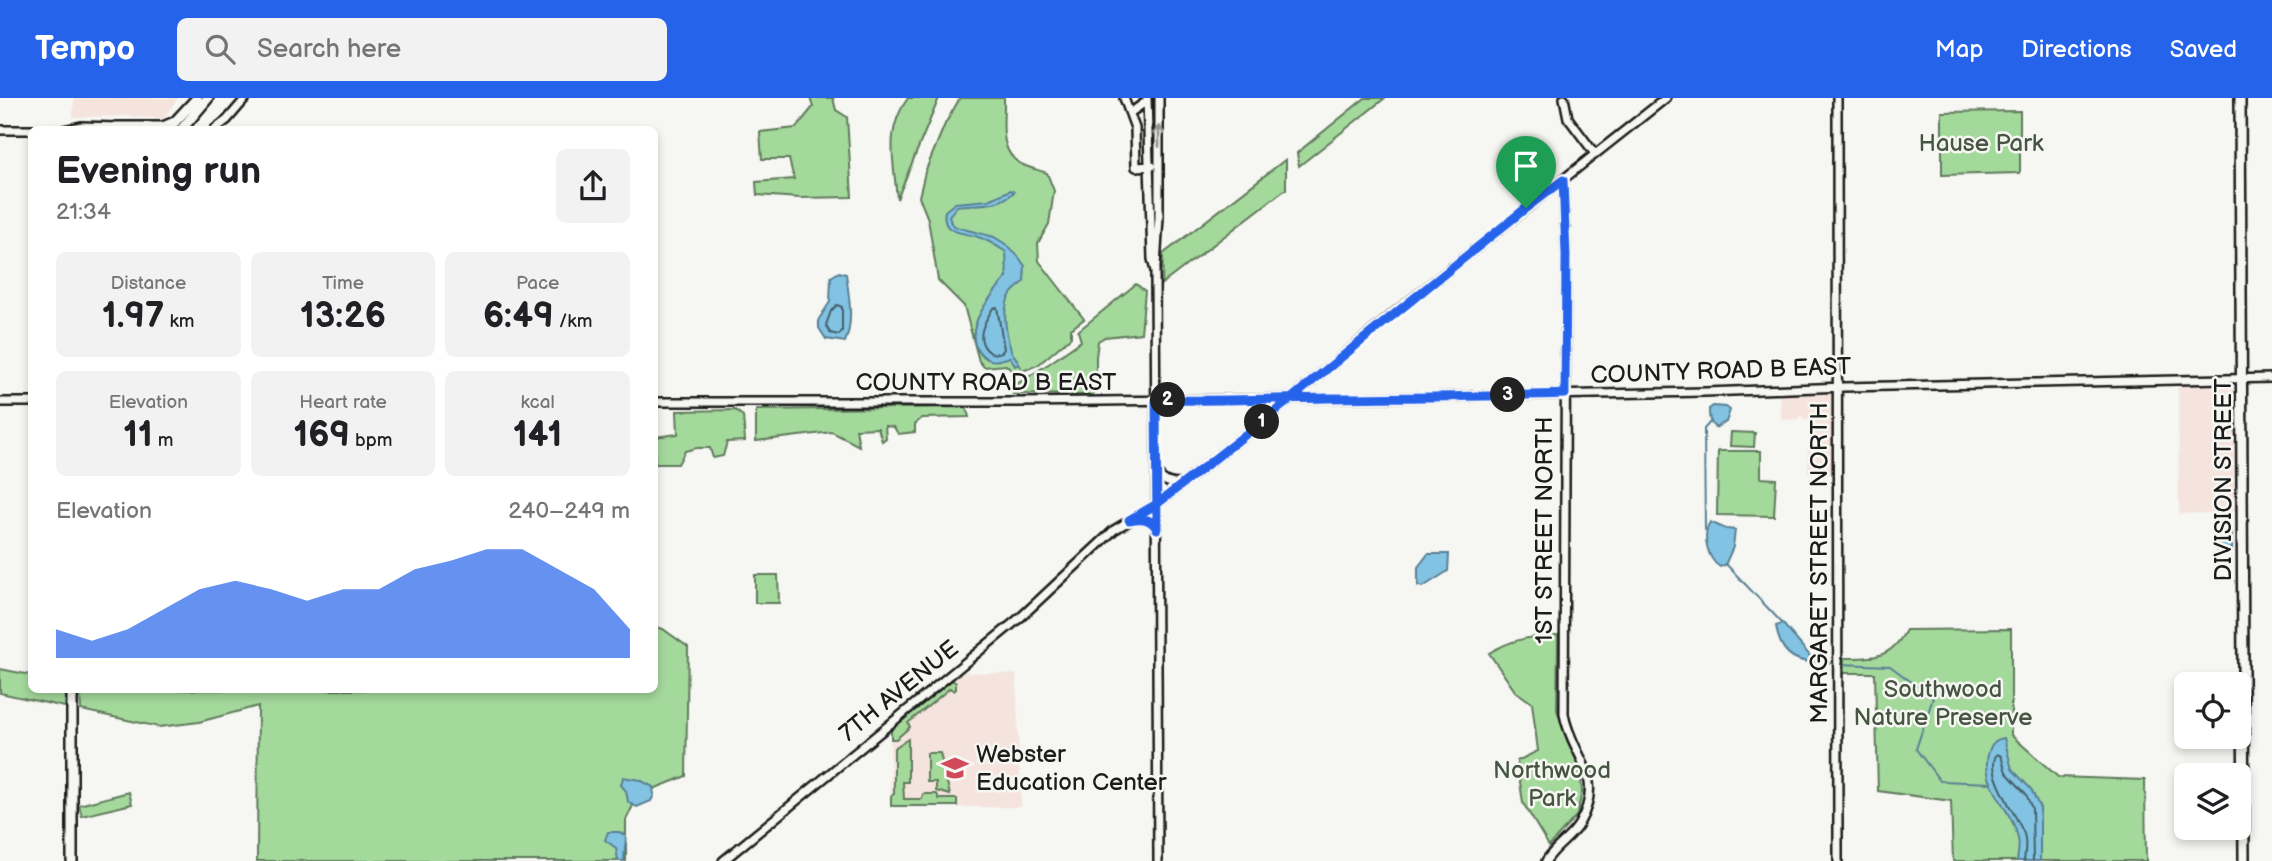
<!DOCTYPE html>
<html lang="en">
<head>
<meta charset="utf-8">
<style>
  body { margin:0; font-family:"Balsamiq Sans",sans-serif; background:#f2f2f2; color:#202124; height:100vh; display:flex; flex-direction:column; font-size:26px; white-space:nowrap }
  * { box-sizing:border-box; margin:0 }
  p { font-size:23px; color:#757577 }
  .icon { flex:none; width:38px; height:38px; fill:none; stroke:currentColor; stroke-width:2; stroke-linecap:round; stroke-linejoin:round }
  .map { position:relative; flex:1; overflow:hidden }
  .details { position:absolute; left:28px; top:28px; width:630px; height:567px; display:flex; flex-direction:column; background:#fff; border-radius:10px; box-shadow:0 4px 10px #0003 }
  .details>* { flex:none }
  .buttons { position:absolute; left:2174px; top:574px; display:grid; gap:14px }
  .buttons a { display:grid; place-items:center; width:77px; height:77px; border-radius:10px; background:#fff; box-shadow:0 4px 10px #0003; font-size:35px }
  .pin { position:absolute; display:grid; place-items:center; width:60px; height:60px; color:#fff; margin:-72px -30px; border-radius:50% 50% 50% 0; rotate:-45deg; box-shadow:0 0 7px #0007 }
  .pin .icon { rotate:45deg }
  .km { position:absolute; width:35px; height:35px; margin:-18px; border-radius:50%; background:#222; color:#fff; font-size:19px; line-height:35px; text-align:center }
  .round { display:grid; place-items:center; flex:none; width:74px; height:74px; border-radius:10px; background:#f2f2f2 }
  .summary { display:flex; align-items:center; justify-content:space-between; height:119px; padding:0 28px }
  h1 { font-size:38px; font-weight:600; line-height:52px }
  .stats { display:grid; grid-template-columns:repeat(3,1fr); gap:10px; height:119px; padding:7px 28px }
  .stats div { display:grid; align-content:center; border-radius:10px; background:#f2f2f2; text-align:center }
  .stats b { font-size:35px; font-weight:600 }
  .stats small { font-size:19px; font-weight:400 }
  .stats p { font-size:19px }
  .chart { height:196px; padding:14px 28px }
  .chart p { display:flex; justify-content:space-between }
  .chart svg { width:100%; height:126px; margin-top:7px; fill:#2563eb; opacity:.7 }
  header { display:flex; align-items:center; gap:42px; box-sizing:border-box; height:98px; padding:0 35px; background:#2563eb; color:#fff }
  header strong { font-size:33px }
  nav { display:flex; gap:38px; margin-inline-start:auto; font-size:24px }
  .search { width:490px; height:63px; background:#f2f2f2; display:flex; align-items:center; gap:18px; box-sizing:border-box; padding:0 24px; border-radius:10px; color:#757577; font-size:26px }
  .map>svg:first-child { display:block }
  .built { fill:#f5e4dd }
  .green { fill:#a4d99c; stroke:#607a5c; stroke-width:2 }
  .water { fill:#82c3e3; stroke:#598093; stroke-width:2 }
  .lines { fill:none; stroke-linecap:round; stroke-linejoin:round }
  .shore { stroke:#455f6c; stroke-width:2 }
  .stream { stroke:#598093; stroke-width:2 }
  .minor-casing { stroke:#1c1c1c; stroke-width:12 }
  .major-casing { stroke:#1c1c1c; stroke-width:14 }
  .minor { stroke:#f6f6f2; stroke-width:7 }
  .major { stroke:#f6f6f2; stroke-width:9 }
  .oneway { stroke:#949492 }
  .route-casing { stroke:#fff; stroke-width:14 }
  .route { stroke:#2563eb; stroke-width:9 }
  .labels { text-anchor:middle; dominant-baseline:central; stroke-width:5; stroke-linejoin:round; paint-order:stroke }
  .park-label { font-size:24px; fill:#455542; stroke:#f6f6f2 }
  .street-label { font-size:24px; fill:#1c1c1c; stroke:#f6f6f2 }
  .poi-label { font-size:24px; fill:#1c1c1c; stroke:#f6f6f2; text-anchor:start }
</style>
</head>
<body>
<header>
<strong>Tempo</strong>
<div class="search"><svg class="icon" aria-label="search" viewBox="0 0 24 24"><circle cx="10" cy="10" r="6"/><path d="M15 15l6 6"/></svg>Search here</div>
<nav><a>Map</a><a>Directions</a><a>Saved</a></nav>
</header>
<div class="map">
<svg width="2272" height="763" viewBox="0 0 2272 763">
  <rect width="100%" height="100%" fill="#f6f6f2"/>
  <filter id="ink" filterUnits="userSpaceOnUse"><feTurbulence type="fractalNoise" baseFrequency=".0143" numOctaves="2"/><feDisplacementMap in="SourceGraphic" scale="14" xChannelSelector="R" yChannelSelector="G"/><feConvolveMatrix kernelMatrix="1 2 1 2 8 2 1 2 1" color-interpolation-filters="sRGB"/></filter>
  <g filter="url(#ink)">
    <!-- built -->
    <path class="built" d="M74,0H178L163,21L127,18L73,19Z
      M2232,287L2235,290L2236,414L2179,416L2178,288Z
      M1831,293L1834,298V362L1832,364V375H1808V353L1811,349L1810,322H1803V319L1799,318V321L1781,322L1780,294Z
      M958,574L1016,576L1021,709H891L890,631Z"/>
    <!-- green -->
    <path class="green" d="M810,0H833L836,12L847,19L852,99L800,100L757,97L756,84L794,81L789,61H762L760,34L796,30L813,9Z
      M908,0H939L897,101C894,63 884,33 908,0Z
      M960,0H1004C1005,22 997,53 1021,66C1029,70 1039,72 1047,75L1054,93L1049,126L1038,145L1039,163L1084,221L1071,231V239L1038,267L1015,276L1006,267L984,269L979,263L964,208L938,182L928,121L919,99L925,74L945,26Z
      M1365,0H1385L1299,68L1297,55Z
      M2020,13V75L1942,77V14Z
      M1286,61V91L1162,186L1163,156Z
      M1136,186L1145,193L1141,235L1105,239L1098,243L1096,259V293L1092,297L1013,296L1017,286L1050,265L1081,243L1078,233Z
      M966,309L969,319L922,320L915,326V334L898,336L894,329L885,328L886,340L882,343L878,330L856,331L859,348L832,334L756,343V312Z
      M735,312L743,318L745,343L727,344L723,358L713,360L710,350H697L685,353L678,366H655V339L678,336L677,313Z
      M1731,334L1755,335L1754,349L1730,348Z
      M1718,353H1761V380L1776,381L1774,418L1717,417Z
      M755,477H778L779,505H755Z
      M655,529L663,531L688,549L686,678L638,697L626,722V763H257L258,608L199,624L159,629L81,612L80,592H654Z
      M2011,531V637L2058,679L2145,682L2146,763H1953L1951,703L1878,693L1875,575H1844V560C1873,560 1891,561 1906,532Z
      M1558,537L1557,612L1580,671L1582,694L1577,717L1549,748L1523,705L1517,663L1538,653L1532,605L1515,593L1489,555C1512,541 1532,538 1558,537Z
      M0,571L31,577L32,592H66L65,609L0,595Z
      M951,581L956,585V591L954,593L950,590L908,625L910,629L896,641H891V630Z
      M908,641V684H903L904,701H922L923,696H937L939,701H957V708H891V698L894,696V650Z
      M927,655H940L950,697L936,693V684H927Z
      M129,694L132,706L82,718L79,707Z"/>
    <!-- water -->
    <path class="water" d="M1011,92L1014,94C998,110 977,105 957,108L949,118L951,125L956,129L994,139L1004,145L1017,157L1025,168L1024,184C1020,188 1014,191 1011,196C1001,210 1006,236 1011,252C1013,258 1017,259 1019,266L1015,268L1010,259C998,263 990,266 980,255C960,232 992,196 1007,179L1006,154C997,148 986,141 975,138C959,134 941,135 945,113L955,105L989,102Z
      M839,174L846,176C849,198 854,224 845,244L826,241L819,230V221L830,204L831,179Z
      M1713,308L1726,309L1730,312L1726,324L1715,330C1709,324 1709,319 1709,311Z
      M2216,422L2219,442L2222,443L2230,438L2232,431V451L2225,454H2218L2213,448V424Z
      M1710,424L1726,431L1735,432L1733,449L1725,467L1720,469C1707,461 1702,437 1710,424Z
      M1428,456H1449L1448,473L1423,489L1418,488V469Z
      M1783,526L1811,559L1813,564C1789,564 1779,549 1776,528Z
      M2004,640L2012,671L2031,691L2040,710V763H2017C2018,756 2020,747 2018,741C2013,710 1978,686 1989,653C1991,645 1996,641 2004,640Z
      M623,679L640,682L653,689L654,697L651,703L637,709L628,704L626,693L621,687Z
      M608,734H619L626,738L624,763H618L616,750L605,742Z"/>
    <g class="lines">
      <!-- shore -->
      <path class="shore" d="M837,207L842,209V233L839,237L830,235L826,227L831,213Z
        M997,209L1004,251L1002,254C995,256 992,257 987,252C974,239 986,222 993,210Z
        M2024,763C2025,754 2027,744 2024,736C2017,717 1984,673 1997,656L2001,658L2006,674L2026,696L2032,711L2033,763"/>
      <!-- stream -->
      <path class="stream" d="M1019,266L1021,269
        M1705,432L1704,331L1711,323
        M1726,466L1783,526
        M1813,564L1834,565
        M1840,566L1890,568L1933,600L1916,651L1940,683L1992,685"/>
      <defs>
        <path id="minor" d="M1124,0L1135,30L1136,69L1152,68
          M1147,0L1152,161L1155,173L1158,763
          M1564,0L1568,20L1595,56
          M1837,0L1838,763
          M1130,15L1147,3
          M215,31L227,22L246,0
          M0,32H32
          M63,32L81,28L118,29
          M1156,169L1159,119V0
          M0,304H32
          M654,304H1021L1429,299L1705,294L1844,289L2272,280
          M1157,375C1163,384 1170,386 1181,386
          M1133,421C1142,420 1151,420 1156,429
          M723,763L1022,518L1114,432L1157,406L1292,300L1388,220L1666,0
          M1546,763C1555,748 1571,740 1579,726C1607,677 1571,658 1564,616L1566,157L1563,82"/>
        <path id="major" d="M2240,0L2244,763
          M172,27L197,0
          M116,29H163L175,24
          M181,32L208,0
          M72,763V592"/>
      </defs>
      <!-- minor casing -->
      <use href="#minor" class="minor-casing"/>
      <!-- major casing -->
      <use href="#major" class="major-casing"/>
      <!-- minor -->
      <use href="#minor" class="minor"/>
      <!-- major -->
      <use href="#major" class="major"/>
    </g>
    <!-- one-way arrows -->
    <defs><path id="oneway-shaft" d="M-6 0H5M1.5-3L5.5 0L1.5 3" fill="none" stroke-width="1.6" stroke-linecap="round" stroke-linejoin="round" transform="scale(1.75)"/></defs>
    <use class="oneway" href="#oneway-shaft" transform="translate(1159 38) rotate(-90)"/>
  </g>
  <g class="lines" filter="url(#ink)">
    <defs>
      <path id="route" d="M1526,110C1448,173 1369,236 1292,300L1287,304L1157,406L1129,422C1141,420 1150,419 1157,431C1157,388 1156,345 1156,302C1213,303 1271,301 1328,300C1407,299 1486,299 1565,296L1566,157L1563,82L1526,110"/>
    </defs>
    <!-- route casing -->
    <use href="#route" class="route-casing"/>
    <!-- route -->
    <use href="#route" class="route"/>
  </g>
  <!-- icons -->
  <defs>
    <symbol id="school-bare" viewBox="-9 -9 18 18"><path d="M0-5L7-2L0 1L-7-2ZM-4 1L0 2.5L4 1V4Q0 6-4 4Z" fill="#d1495b" stroke="#f6f6f2" stroke-width="2.5" paint-order="stroke"/></symbol>
  </defs>
  <g fill-rule="evenodd">
    <use href="#school-bare" x="936" y="651" width="38" height="38"/>
  </g>
  <g class="labels">
    <!-- park labels -->
    <g class="park-label">
      <text x="1981" y="45">Hause Park</text>
      <text x="1943" y="591">Southwood<tspan x="1943" dy="28">Nature Preserve</tspan></text>
      <text x="1552" y="672">Northwood<tspan x="1552" dy="28">Park</tspan></text>
    </g>
    <!-- street labels -->
    <g class="street-label">
      <text transform="translate(1721 273) rotate(-2)">COUNTY ROAD B EAST</text>
      <text x="986" y="284">COUNTY ROAD B EAST</text>
      <text transform="translate(2223 382) rotate(-90)">DIVISION STREET</text>
      <text transform="translate(1544 432) rotate(-90)">1ST STREET NORTH</text>
      <text transform="translate(1819 465) rotate(-90)">MARGARET STREET NORTH</text>
      <text transform="translate(899 593) rotate(-39)">7TH AVENUE</text>
    </g>
    <!-- poi labels -->
    <g class="poi-label">
      <text x="976" y="656">Webster<tspan x="976" dy="28">Education Center</tspan></text>
    </g>
  </g>
</svg>
<div class="buttons">
<a><svg class="icon" aria-label="locate" viewBox="0 0 24 24"><circle cx="12" cy="12" r="6"/><path d="M12 2v4M12 18v4M2 12h4M18 12h4"/></svg></a>
<a><svg class="icon" aria-label="layers" viewBox="0 0 24 24"><path d="M12 4l9 5-9 5-9-5zM3 14l9 5 9-5"/></svg></a>
</div>
<div class="pin" style="left:1526px;top:110px;background:#1e9e55"><svg class="icon" aria-label="arrive" viewBox="0 0 24 24"><path d="M6 21V4h12l-3 4 3 4H6"/></svg></div>
<b class="km" style="left:1262px;top:324px">1</b>
<b class="km" style="left:1168px;top:302px">2</b>
<b class="km" style="left:1508px;top:297px">3</b>
<section class="details">
<div class="summary"><div><h1>Evening run</h1><p>21:34</p></div><a class="round"><svg class="icon" aria-label="share" viewBox="0 0 24 24"><path d="M12 15V3M7 8l5-5 5 5M5 13v7h14v-7"/></svg></a></div>
<div class="stats">
<div><p>Distance</p><b>1.97<small> km</small></b></div>
<div><p>Time</p><b>13:26</b></div>
<div><p>Pace</p><b>6:49<small> /km</small></b></div>
</div>
<div class="stats">
<div><p>Elevation</p><b>11<small> m</small></b></div>
<div><p>Heart rate</p><b>169<small> bpm</small></b></div>
<div><p>kcal</p><b>141</b></div>
</div>
<div class="chart"><p><span>Elevation</span>240–249 m</p>
<svg viewBox="0 0 160 44" preserveAspectRatio="none"><path d="M0 44V34L10 38L20 34L30 27L40 20L50 17L60 20L70 24L80 20L90 20L100 13L110 10L120 6L130 6L140 13L150 20L160 34V44z"/></svg>
</div>
</section>
</div>
</body>
</html>
